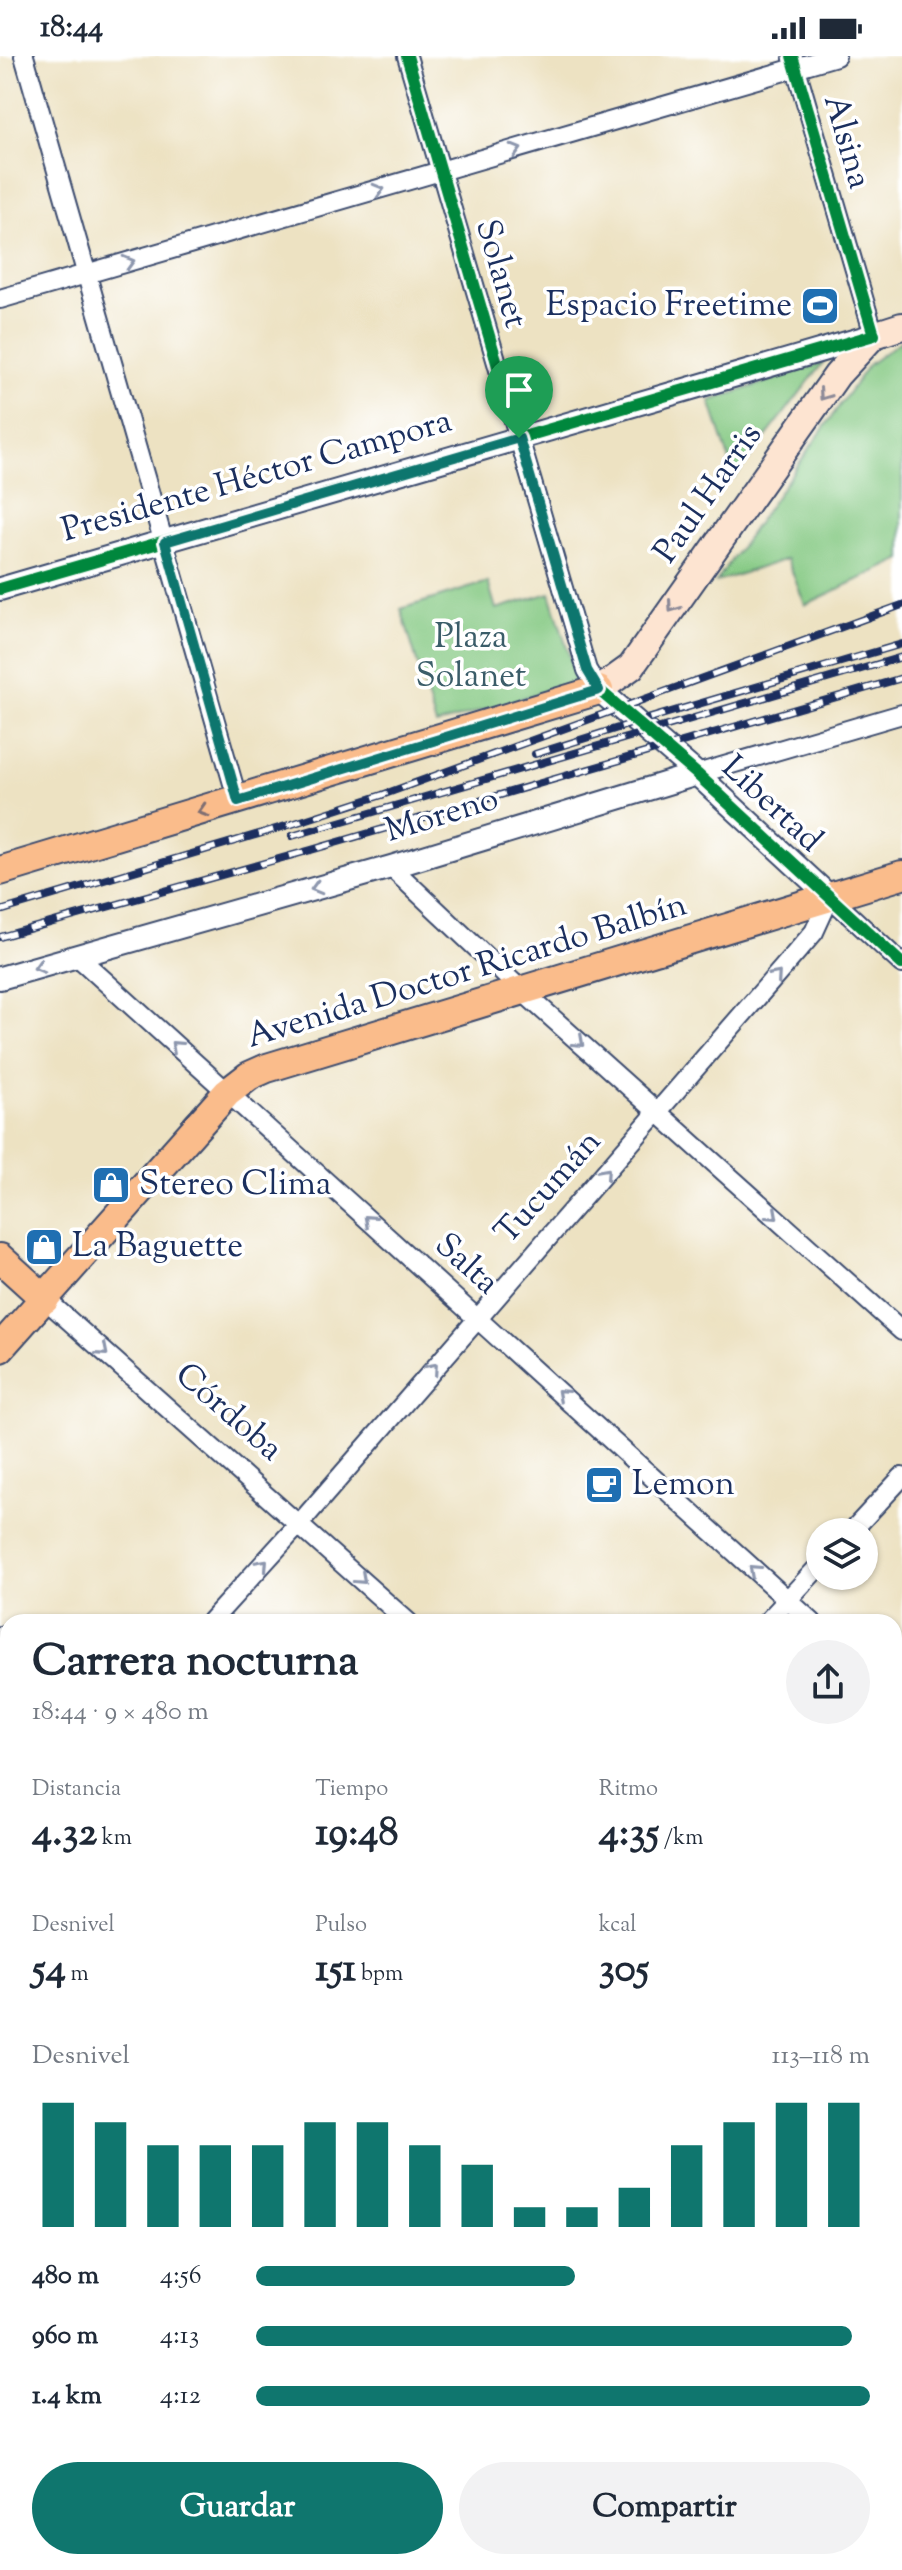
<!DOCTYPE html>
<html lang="es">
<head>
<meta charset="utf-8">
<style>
  body { margin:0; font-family:"Sorts Mill Goudy",serif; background:#f2f2f3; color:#1f2937; height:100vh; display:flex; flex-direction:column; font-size:30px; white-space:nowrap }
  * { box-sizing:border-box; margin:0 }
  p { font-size:26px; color:#747a83 }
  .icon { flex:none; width:44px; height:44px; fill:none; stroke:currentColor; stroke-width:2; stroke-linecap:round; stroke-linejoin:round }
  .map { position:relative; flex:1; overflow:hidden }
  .panel { position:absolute; left:0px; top:1558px; width:902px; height:956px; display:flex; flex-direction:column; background:#fff; border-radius:24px 24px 0 0; box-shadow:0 2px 6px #0004 }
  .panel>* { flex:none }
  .fabs { position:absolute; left:806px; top:1462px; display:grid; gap:16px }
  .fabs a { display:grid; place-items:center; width:72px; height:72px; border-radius:50%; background:#fff; box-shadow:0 2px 6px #0004; font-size:40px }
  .pin { position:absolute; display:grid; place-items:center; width:68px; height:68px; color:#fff; margin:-82px -34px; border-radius:50% 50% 50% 0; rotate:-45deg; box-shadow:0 0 8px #0007 }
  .pin .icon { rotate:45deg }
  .round { display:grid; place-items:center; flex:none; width:84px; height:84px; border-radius:42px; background:#f2f2f3 }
  .summary { display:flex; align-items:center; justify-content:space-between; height:136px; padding:0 32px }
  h1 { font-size:44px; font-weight:700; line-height:60px }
  .stats { display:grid; grid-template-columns:repeat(3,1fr); gap:12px; height:136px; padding:8px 32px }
  .stats div { display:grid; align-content:center }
  .stats b { font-size:40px; font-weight:700 }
  .stats small { font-size:22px; font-weight:400 }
  .stats p { font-size:22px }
  .chart { height:224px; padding:16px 32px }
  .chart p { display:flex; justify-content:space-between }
  .chart svg { width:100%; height:144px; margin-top:8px; stroke:#0f766e; stroke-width:6 }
  .primary-button { display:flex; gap:16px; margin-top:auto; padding:16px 32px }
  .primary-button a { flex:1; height:92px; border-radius:48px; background:#0f766e; color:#fff; font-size:32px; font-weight:700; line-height:92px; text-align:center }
  .primary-button a+a { background:#f2f2f3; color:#1f2937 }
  ul { padding:0 32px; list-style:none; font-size:26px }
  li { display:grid; grid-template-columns:128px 96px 1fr; align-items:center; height:60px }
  li i { height:20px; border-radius:10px; background:#0f766e }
  .status { display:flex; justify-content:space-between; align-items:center; height:56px; padding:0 40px; background:#fff; direction:ltr }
  .status svg { height:22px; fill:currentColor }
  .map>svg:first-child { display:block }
  .green { fill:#85c983; stroke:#507c70; stroke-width:2 }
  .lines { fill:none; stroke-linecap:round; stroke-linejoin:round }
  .minor-casing { stroke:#3a4a6d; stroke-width:22 }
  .tertiary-casing { stroke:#3a4a6d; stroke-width:26 }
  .secondary-casing { stroke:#3a4a6d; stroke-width:30 }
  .primary-casing { stroke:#3a4a6d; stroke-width:32 }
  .minor { stroke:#fff; stroke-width:18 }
  .tertiary { stroke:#fff; stroke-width:22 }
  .secondary { stroke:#fde4d1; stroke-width:26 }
  .primary { stroke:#fabc8b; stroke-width:28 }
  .rail-casing { stroke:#1b2f5e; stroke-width:8 }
  .rail { stroke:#fff; stroke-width:5; stroke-dasharray:15; stroke-linecap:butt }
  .cycleway-casing { stroke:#fff; stroke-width:17 }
  .cycleway { stroke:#00873e; stroke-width:12 }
  .oneway { stroke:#8d97ae }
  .oneway2 { stroke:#8c8a98 }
  .oneway3 { stroke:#7f6e72 }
  .route-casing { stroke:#fff; stroke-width:16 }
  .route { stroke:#0f766e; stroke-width:10 }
  .labels { text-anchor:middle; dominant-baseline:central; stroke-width:7; stroke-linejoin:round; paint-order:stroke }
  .street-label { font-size:34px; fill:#1b2f5e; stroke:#fff }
  .poi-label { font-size:34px; fill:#1b2f5e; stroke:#fff; text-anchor:start }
  .park-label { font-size:34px; fill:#3b5d69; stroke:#fff }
</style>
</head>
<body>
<div class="status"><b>18:44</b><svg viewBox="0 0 49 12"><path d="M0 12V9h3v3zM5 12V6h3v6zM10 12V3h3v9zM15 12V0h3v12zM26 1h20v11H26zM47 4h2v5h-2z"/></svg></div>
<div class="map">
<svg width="902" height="2514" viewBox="0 0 902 2514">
  <rect width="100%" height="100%" fill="#fff"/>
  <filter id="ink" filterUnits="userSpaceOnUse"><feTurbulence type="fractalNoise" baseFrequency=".0125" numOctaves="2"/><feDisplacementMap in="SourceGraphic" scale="16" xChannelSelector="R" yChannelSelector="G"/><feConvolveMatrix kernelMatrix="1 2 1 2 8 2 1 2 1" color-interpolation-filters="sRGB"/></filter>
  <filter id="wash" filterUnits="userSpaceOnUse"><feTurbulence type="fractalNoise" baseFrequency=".006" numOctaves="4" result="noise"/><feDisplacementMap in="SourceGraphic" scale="32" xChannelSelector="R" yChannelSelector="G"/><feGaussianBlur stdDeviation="1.8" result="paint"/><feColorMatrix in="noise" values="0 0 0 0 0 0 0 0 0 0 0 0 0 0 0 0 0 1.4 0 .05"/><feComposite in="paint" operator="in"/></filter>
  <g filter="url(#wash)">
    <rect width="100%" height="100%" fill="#ede2c2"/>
    <!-- green -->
    <path class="green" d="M902,284V503L805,549L787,503L716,526L868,309Z
      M823,307L735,421L710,345Z
      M488,526L496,553L550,537L577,625L436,669L401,553Z"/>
  </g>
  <g filter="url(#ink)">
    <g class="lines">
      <defs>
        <path id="minor" d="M24,0L238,745
          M407,0L587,614L599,634
          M793,2L874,279
          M0,243L836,0
          M697,718L902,658
          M391,811L521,934L902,1275
          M77,900L812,1566
          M45,1243L408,1566
          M851,1476L902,1421
          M210,1566L300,1467L814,876L830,841L902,908
          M767,1566L820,1509
          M0,1580L8,1587
          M894,1638L902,1645
          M0,1797L8,1789
          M894,1847L902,1838
          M0,1948L8,1955
          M894,2000L902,2007
          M894,2394L902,2385
          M0,2433L8,2425
          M633,2506L642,2514
          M242,2514L249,2506
          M785,2514L793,2506"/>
        <path id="tertiary" d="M0,533L874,279
          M599,634L697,718L830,841
          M0,922L391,811L697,718"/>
        <path id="secondary" d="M599,634L631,611L837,319L874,279L902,270"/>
        <path id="primary" d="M0,815L599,634
          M0,1202L45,1243
          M0,1292L227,1037L249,1020L267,1012L902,819"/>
      </defs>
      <!-- minor casing -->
      <use href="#minor" class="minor-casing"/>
      <!-- tertiary casing -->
      <use href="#tertiary" class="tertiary-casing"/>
      <!-- secondary casing -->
      <use href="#secondary" class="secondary-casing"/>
      <!-- primary casing -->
      <use href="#primary" class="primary-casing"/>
      <!-- minor -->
      <use href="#minor" class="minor"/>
      <!-- tertiary -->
      <use href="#tertiary" class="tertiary"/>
      <!-- secondary -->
      <use href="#secondary" class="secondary"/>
      <!-- primary -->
      <use href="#primary" class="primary"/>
      <defs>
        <path id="rail" d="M535,698L637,666L902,588
          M292,780L902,601
          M0,855L289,769L382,739L902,549
          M0,881L311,794L902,622"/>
      </defs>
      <!-- rail casing -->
      <use href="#rail" class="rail-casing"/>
      <!-- rail -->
      <use href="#rail" class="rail"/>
      <defs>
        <path id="cycleway" d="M407,0L587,614L599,634L697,718L902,908
          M0,533L874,279L792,0"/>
      </defs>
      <!-- cycleway casing -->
      <use href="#cycleway" class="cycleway-casing"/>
      <!-- cycleway -->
      <use href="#cycleway" class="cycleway"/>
    </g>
    <!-- one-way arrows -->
    <defs><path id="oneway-chevron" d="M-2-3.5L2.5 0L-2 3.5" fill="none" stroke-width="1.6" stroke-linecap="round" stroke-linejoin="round" transform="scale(2)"/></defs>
    <g class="oneway">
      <use href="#oneway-chevron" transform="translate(516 94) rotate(-16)"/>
      <use href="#oneway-chevron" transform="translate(379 134) rotate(-16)"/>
      <use href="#oneway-chevron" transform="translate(129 206) rotate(-16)"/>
      <use href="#oneway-chevron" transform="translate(316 832) rotate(164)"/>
      <use href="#oneway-chevron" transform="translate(39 911) rotate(164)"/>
      <use href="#oneway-chevron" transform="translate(776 920) rotate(-49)"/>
      <use href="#oneway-chevron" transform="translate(579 986) rotate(42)"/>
      <use href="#oneway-chevron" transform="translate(176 990) rotate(-138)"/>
      <use href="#oneway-chevron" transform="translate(605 1117) rotate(-48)"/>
      <use href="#oneway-chevron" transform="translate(773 1159) rotate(42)"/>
      <use href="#oneway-chevron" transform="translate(369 1164) rotate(-138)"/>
      <use href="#oneway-chevron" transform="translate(103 1295) rotate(41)"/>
      <use href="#oneway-chevron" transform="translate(433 1312) rotate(-49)"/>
      <use href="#oneway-chevron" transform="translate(562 1338) rotate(-138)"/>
      <use href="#oneway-chevron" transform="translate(263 1508) rotate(-48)"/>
      <use href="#oneway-chevron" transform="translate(754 1514) rotate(-138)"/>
      <use href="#oneway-chevron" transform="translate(361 1523) rotate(42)"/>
    </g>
    <g class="oneway2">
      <use href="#oneway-chevron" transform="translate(824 339) rotate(125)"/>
      <use href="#oneway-chevron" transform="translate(673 551) rotate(125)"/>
    </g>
    <use class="oneway3" href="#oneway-chevron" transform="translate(203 755) rotate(163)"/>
  </g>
  <g class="lines" filter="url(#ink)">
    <defs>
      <path id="route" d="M519,382L587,614L599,634L238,745L165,486Z"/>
    </defs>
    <!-- route casing -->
    <use href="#route" class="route-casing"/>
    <!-- route -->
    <use href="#route" class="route"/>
  </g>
  <!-- icons -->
  <defs>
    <symbol id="stadium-square" viewBox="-11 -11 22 22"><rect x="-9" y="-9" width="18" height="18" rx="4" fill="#1f6fb2" stroke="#fff"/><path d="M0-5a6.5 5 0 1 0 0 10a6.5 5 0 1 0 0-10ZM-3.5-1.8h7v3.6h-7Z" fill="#fff"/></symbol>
    <symbol id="shop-square" viewBox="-11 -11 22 22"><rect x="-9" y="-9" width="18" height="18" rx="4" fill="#1f6fb2" stroke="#fff"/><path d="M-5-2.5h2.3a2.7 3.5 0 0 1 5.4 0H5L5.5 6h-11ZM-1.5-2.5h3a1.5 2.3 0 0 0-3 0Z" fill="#fff"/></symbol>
    <symbol id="cafe-square" viewBox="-11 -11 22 22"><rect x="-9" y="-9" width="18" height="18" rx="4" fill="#1f6fb2" stroke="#fff"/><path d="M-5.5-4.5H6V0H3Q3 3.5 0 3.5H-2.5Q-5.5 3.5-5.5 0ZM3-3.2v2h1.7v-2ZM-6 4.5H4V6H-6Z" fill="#fff"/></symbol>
  </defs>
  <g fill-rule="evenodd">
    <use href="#stadium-square" x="798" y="228" width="44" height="44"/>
    <use href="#shop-square" x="89" y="1107" width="44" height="44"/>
    <use href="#shop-square" x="22" y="1169" width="44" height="44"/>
    <use href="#cafe-square" x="582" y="1407" width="44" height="44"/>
  </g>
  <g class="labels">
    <!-- street labels -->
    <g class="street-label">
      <text transform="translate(846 86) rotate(74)">Alsina</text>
      <text transform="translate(500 218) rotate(74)">Solanet</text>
      <text transform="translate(257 421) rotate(-16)">Presidente Héctor Campora</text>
      <text transform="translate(709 438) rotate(-55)">Paul Harris</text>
      <text transform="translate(771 749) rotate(43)">Libertad</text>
      <text transform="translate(442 760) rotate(-17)">Moreno</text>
      <text transform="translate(467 916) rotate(-17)">Avenida Doctor Ricardo Balbín</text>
      <text transform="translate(549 1132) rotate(-48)">Tucumán</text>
      <text transform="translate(466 1209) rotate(42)">Salta</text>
      <text transform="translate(228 1357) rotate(41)">Córdoba</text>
    </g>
    <!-- poi labels -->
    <g class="poi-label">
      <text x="792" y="250" text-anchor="end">Espacio Freetime</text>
      <text x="139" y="1129">Stereo Clima</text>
      <text x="72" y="1191">La Baguette</text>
      <text x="632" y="1429">Lemon</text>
    </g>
    <!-- park labels -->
    <g class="park-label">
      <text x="471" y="582">Plaza<tspan x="471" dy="39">Solanet</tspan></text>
    </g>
  </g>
</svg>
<div class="fabs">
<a><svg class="icon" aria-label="layers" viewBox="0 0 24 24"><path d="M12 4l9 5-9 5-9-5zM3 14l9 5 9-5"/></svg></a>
</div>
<div class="pin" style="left:519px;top:382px;background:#1e9e55"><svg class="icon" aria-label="arrive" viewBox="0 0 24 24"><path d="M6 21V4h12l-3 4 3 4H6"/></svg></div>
<section class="panel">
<div class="summary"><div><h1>Carrera nocturna</h1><p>18:44 · 9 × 480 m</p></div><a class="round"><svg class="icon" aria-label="share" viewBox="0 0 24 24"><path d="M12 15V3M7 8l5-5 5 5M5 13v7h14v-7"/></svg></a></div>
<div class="stats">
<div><p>Distancia</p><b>4.32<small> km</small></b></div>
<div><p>Tiempo</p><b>19:48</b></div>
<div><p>Ritmo</p><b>4:35<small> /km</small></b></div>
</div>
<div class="stats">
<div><p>Desnivel</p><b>54<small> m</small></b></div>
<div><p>Pulso</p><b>151<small> bpm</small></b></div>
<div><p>kcal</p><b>305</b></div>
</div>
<div class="chart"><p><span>Desnivel</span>113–118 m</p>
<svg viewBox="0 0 160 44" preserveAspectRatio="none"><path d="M5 44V6M15 44V12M25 44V19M35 44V19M45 44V19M55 44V12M65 44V12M75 44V19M85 44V25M95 44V38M105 44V38M115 44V32M125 44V19M135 44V12M145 44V6M155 44V6"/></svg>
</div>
<ul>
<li><b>480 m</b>4:56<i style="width:52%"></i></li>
<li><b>960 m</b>4:13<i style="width:97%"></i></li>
<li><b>1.4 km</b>4:12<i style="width:100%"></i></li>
</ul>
<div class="primary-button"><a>Guardar</a><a>Compartir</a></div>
</section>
</div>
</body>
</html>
